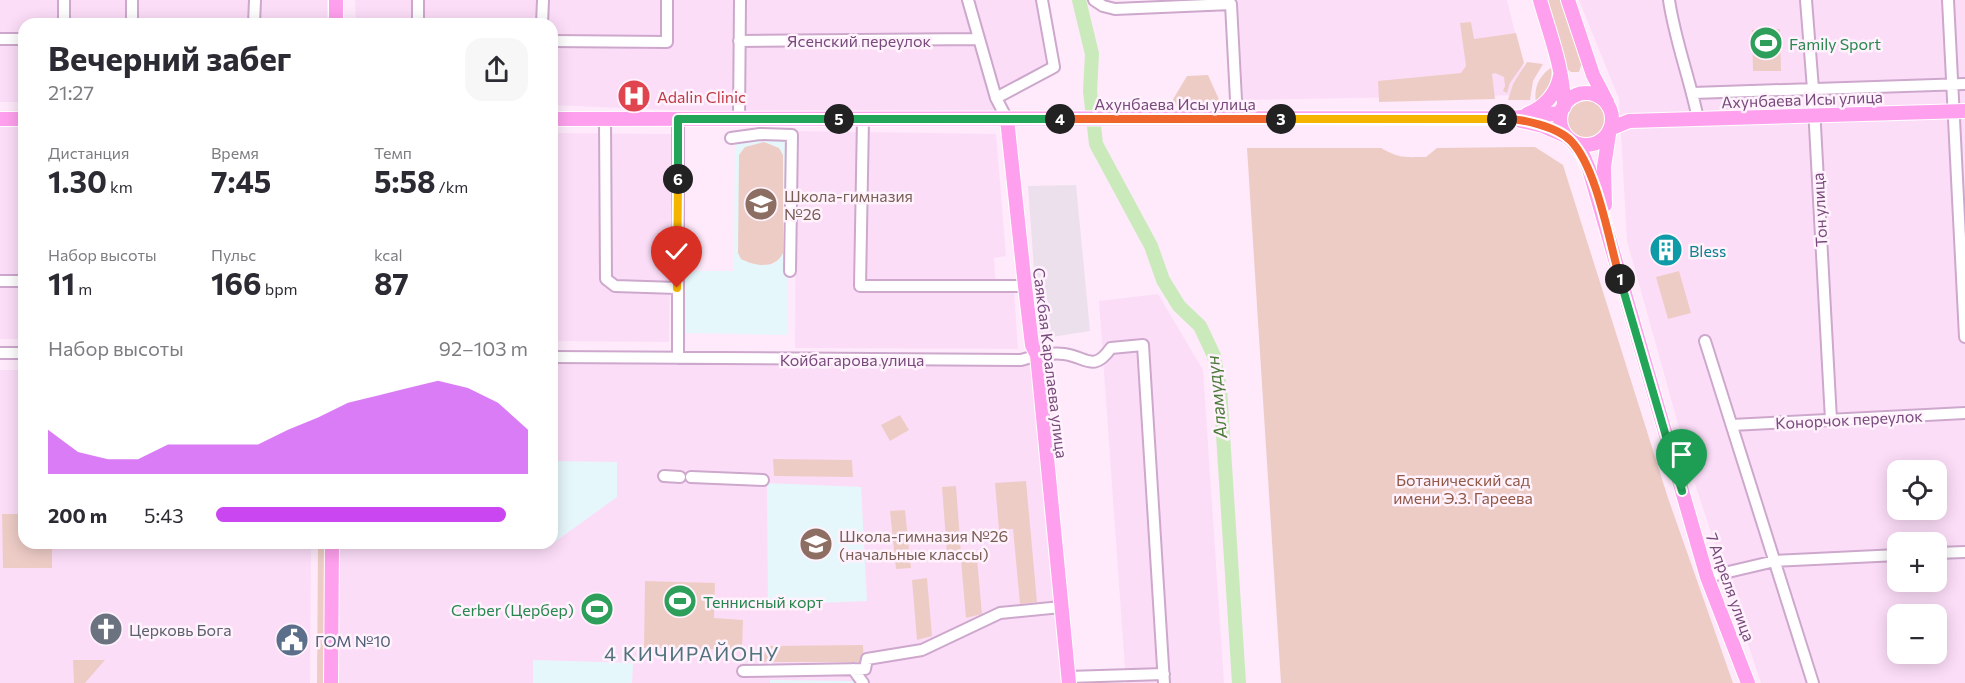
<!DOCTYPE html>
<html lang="ru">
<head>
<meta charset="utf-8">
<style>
  body { margin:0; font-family:Commissioner,sans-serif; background:#f7f7f7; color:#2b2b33; height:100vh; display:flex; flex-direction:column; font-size:22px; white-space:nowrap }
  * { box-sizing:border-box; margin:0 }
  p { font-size:20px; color:#7c7c81 }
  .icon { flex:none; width:33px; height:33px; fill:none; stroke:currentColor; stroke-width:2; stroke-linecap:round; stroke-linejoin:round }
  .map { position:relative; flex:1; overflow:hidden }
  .side { position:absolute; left:18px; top:18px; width:540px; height:531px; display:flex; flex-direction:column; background:#fff; border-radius:18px; box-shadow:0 3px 15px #0003 }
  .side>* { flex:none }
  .controls { position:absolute; left:1887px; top:460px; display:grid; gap:12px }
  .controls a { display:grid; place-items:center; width:60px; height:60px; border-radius:12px; background:#fff; box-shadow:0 3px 15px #0003; font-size:30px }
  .pin { position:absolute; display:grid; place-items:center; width:51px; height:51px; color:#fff; margin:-62px -26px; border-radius:50% 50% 50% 0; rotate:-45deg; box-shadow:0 0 6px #0007 }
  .pin .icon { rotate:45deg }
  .km { position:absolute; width:30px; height:30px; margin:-15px; border-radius:50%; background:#222; color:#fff; font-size:16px; line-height:30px; text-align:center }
  .round { display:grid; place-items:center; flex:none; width:63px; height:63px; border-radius:18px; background:#f7f7f7 }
  .overview { display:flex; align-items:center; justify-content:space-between; height:102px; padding:0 30px }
  h1 { font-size:33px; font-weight:700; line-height:45px }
  .figures { display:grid; grid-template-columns:repeat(3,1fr); gap:9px; height:102px; padding:6px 30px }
  .figures div { display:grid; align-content:center }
  .figures b { font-size:30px; font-weight:700 }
  .figures small { font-size:16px; font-weight:400 }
  .figures p { font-size:16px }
  .chart { height:168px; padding:12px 30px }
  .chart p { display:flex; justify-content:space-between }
  .chart svg { width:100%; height:108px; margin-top:6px; fill:#ca46f1; opacity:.7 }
  ul { padding:0 30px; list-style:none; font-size:20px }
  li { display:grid; grid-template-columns:96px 72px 1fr; align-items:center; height:45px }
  li i { height:15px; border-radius:8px; background:#ca46f1 }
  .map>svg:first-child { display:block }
  .residential { fill:#fcddf8; fill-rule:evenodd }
  .industrial { fill:#ede0ed }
  .education { fill:#e6f7fb }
  .green { fill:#eeccc6 }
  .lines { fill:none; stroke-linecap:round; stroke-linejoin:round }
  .river { stroke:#caeabb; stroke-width:14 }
  .minor-casing { stroke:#cda8cc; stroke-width:14 }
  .major-casing { stroke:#fff; stroke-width:16 }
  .minor { stroke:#fff; stroke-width:10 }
  .major { stroke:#ffa0ee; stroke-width:14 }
  .split-1-casing { stroke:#fff; stroke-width:12 }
  .split-2-casing { stroke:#fff; stroke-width:12 }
  .split-3-casing { stroke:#fff; stroke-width:12 }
  .split-4-casing { stroke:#fff; stroke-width:12 }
  .split-5-casing { stroke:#fff; stroke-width:12 }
  .split-6-casing { stroke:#fff; stroke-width:12 }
  .split-7-casing { stroke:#fff; stroke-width:12 }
  .split-1 { stroke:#22a559; stroke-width:8 }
  .split-2 { stroke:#f0652b; stroke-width:8 }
  .split-3 { stroke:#f5b400; stroke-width:8 }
  .split-4 { stroke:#f0652b; stroke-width:8 }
  .split-5 { stroke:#22a559; stroke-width:8 }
  .split-6 { stroke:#22a559; stroke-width:8 }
  .split-7 { stroke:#f5b400; stroke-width:8 }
  .labels { text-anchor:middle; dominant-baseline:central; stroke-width:5; stroke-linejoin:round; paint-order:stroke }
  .street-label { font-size:16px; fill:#784a7c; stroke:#fff2fd }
  .leisure-label { font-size:16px; fill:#27864d; stroke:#fff2fd; text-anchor:start }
  .health-label { font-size:16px; fill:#be3a42; stroke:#fff2fd; text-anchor:start }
  .education-label { font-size:16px; fill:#785e54; stroke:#fff2fd; text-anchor:start }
  .culture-label { font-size:16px; fill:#0d838f; stroke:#fff2fd; text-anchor:start }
  .park-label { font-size:16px; fill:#905845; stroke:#fff2fd }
  .worship-label { font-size:16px; fill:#5b616d; stroke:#fff2fd; text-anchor:start }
  .service-label { font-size:16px; fill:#4e5e75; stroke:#fff2fd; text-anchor:start }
  .water-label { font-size:18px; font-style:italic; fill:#4b7b38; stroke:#fff2fd }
  .quarter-label { font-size:20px; letter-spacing:1.5px; fill:#51727c; stroke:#fff2fd }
</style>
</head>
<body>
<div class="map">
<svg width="1965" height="683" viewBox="0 0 1965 683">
  <rect width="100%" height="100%" fill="#feeafb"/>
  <!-- residential -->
  <path class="residential" d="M0,0H130V24H24V102H0Z
    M137,0H327V24H137Z
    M355,0H737V113L552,105V24H356Z
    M743,0H1040L1052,65L992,92L1001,114L742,113Z
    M1238,0H1507L1526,78V95L1243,100Z
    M1579,0H1965V683H1761L1694,481L1627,241L1619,99ZM1898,471H1936V510H1898ZM1898,543H1936V582H1898ZM1898,615H1936V654H1898Z
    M0,125H24V339H0Z
    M796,131L996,134L1006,256L994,258L996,291H1014L1018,349L795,348Z
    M552,133L672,134L669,342L552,341Z
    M1158,294L1203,370L1224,683H1126L1099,301Z
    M552,362L1031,365L1063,683H336L337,543H552Z
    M0,370H24V543H311L310,683H0Z"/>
  <!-- industrial -->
  <path class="industrial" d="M1076,185L1090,331L1039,339L1028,186Z"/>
  <!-- education -->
  <path class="education" d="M735,138H789L787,335L685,333V271H734Z
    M552,461L617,462V497L545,549H507V543H552Z
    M767,483L861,487L867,601L768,605Z
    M533,660L633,663L632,683H533Z
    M770,680L853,681L855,683H770Z"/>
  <!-- green -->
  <path class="green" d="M1546,0H1563L1582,62L1579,72H1571L1566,68Z
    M1471,22L1474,39L1516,33L1524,63L1510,83L1507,93L1503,91L1505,86L1504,77L1495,73L1492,74L1495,99L1379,102L1378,81L1461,73L1466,66L1460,23Z
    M1780,29L1781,71H1753L1752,30Z
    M1527,62L1543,64L1533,81L1530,100H1508L1513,84Z
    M1551,68C1554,81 1544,95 1537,105C1532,91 1539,75 1551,68Z
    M1208,75L1221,104L1169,106L1187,76Z
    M1568 120a19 19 0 1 1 38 0a19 19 0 1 1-38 0Z
    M764,142L779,148L783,155V253C775,270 755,266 741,259L738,253L739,155L745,147Z
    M1535,147L1563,165L1668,498L1733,683H1281L1247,148H1381C1400,159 1406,157 1426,157L1437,148Z
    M1679,271L1691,313L1668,319L1656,277Z
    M900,415L909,430L890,441L881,425Z
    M773,459L852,460L853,477L774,476Z
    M1026,481L1037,602L1020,604L1013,529L999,530L995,483Z
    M956,486L961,553L947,554L942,487Z
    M905,510L911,568L896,569L890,511Z
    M2,514H24V543H52V568H3Z
    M318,543H325L324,683H317Z
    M977,559L982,614L966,618L961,561Z
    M927,578L932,636L917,640L912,580Z
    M645,581L715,583L714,618L743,620L742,650L644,648Z
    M863,645L864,662H760L767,646Z
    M73,660H105L85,683H74Z"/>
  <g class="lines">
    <!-- river -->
    <path class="river" d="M1079,0L1092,54L1090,91L1096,144L1151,246L1163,280L1179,306L1200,326L1214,356L1220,388L1239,683"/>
    <defs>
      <path id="minor" d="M64,0V24
        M968,0L996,98
        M1094,0L1103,6L1115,9L1231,4L1237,119
        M1669,0C1675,41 1690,79 1698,119
        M1806,0L1813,89L1831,420
        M1948,0L1965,337
        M132,24V0
        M254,24L255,0
        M418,24V0
        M542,24L543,0
        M0,39H24
        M552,41L667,42V0
        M739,41L978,39
        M1693,93L1965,84
        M605,119L606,279L615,286L677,288
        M678,119V358
        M739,119L740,0
        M863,119L860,286H1025
        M1007,119L996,98L1054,67L1042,0
        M731,138L760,134L792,135L790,271
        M0,281H24
        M1705,341L1813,683
        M0,353H24
        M552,357L1021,360C1034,356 1050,352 1064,354C1087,357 1093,373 1111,348L1143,345L1164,683
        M1732,425L1965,413
        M664,476L680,477
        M691,477L763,480
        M1936,553L1965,552
        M1707,577L1775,561L1898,555
        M853,669L863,683
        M743,671L865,669L867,659L922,650L1000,613L1061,607
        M1068,677L1164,674"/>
      <path id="major" d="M1540,0C1550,35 1564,70 1564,107
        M1568,0L1593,75L1607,102
        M336,24V0
        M1560 119a26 26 0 1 1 52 0a26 26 0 1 1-52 0Z
        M1527,114C1544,108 1557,93 1560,76
        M0,119H24
        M552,119L1511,118L1561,113
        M1007,119L1025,286L1032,345L1037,355L1069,683
        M1521,121L1543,126L1566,136
        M1612,128L1629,121L1965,111
        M1572,141L1583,155L1589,169L1707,577L1748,683
        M1605,205L1604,167L1609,134
        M331,683L332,543"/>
    </defs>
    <!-- minor casing -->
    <use href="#minor" class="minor-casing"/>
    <!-- major casing -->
    <use href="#major" class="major-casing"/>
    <!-- minor -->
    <use href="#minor" class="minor"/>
    <!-- major -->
    <use href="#major" class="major"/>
  </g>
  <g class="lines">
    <defs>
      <path id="split-1" d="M1620,279L1682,491"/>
      <path id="split-2" d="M1502,119C1521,118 1558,127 1571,141C1597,168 1609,241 1620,279"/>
      <path id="split-3" d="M1281,119H1502"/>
      <path id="split-4" d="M1060,119H1281"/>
      <path id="split-5" d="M839,119H1060"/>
      <path id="split-6" d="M678,179V119H839"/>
      <path id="split-7" d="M677,288L678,179"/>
    </defs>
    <!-- split-1 casing -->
    <use href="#split-1" class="split-1-casing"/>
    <!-- split-2 casing -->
    <use href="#split-2" class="split-2-casing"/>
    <!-- split-3 casing -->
    <use href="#split-3" class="split-3-casing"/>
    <!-- split-4 casing -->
    <use href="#split-4" class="split-4-casing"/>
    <!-- split-5 casing -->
    <use href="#split-5" class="split-5-casing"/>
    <!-- split-6 casing -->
    <use href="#split-6" class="split-6-casing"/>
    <!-- split-7 casing -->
    <use href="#split-7" class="split-7-casing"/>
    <!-- split-1 -->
    <use href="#split-1" class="split-1"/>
    <!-- split-2 -->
    <use href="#split-2" class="split-2"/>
    <!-- split-3 -->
    <use href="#split-3" class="split-3"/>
    <!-- split-4 -->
    <use href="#split-4" class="split-4"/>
    <!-- split-5 -->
    <use href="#split-5" class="split-5"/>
    <!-- split-6 -->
    <use href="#split-6" class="split-6"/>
    <!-- split-7 -->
    <use href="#split-7" class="split-7"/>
  </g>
  <!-- icons -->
  <defs>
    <symbol id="stadium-disc" viewBox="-11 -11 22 22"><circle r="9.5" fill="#2e9e5b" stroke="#fff2fd"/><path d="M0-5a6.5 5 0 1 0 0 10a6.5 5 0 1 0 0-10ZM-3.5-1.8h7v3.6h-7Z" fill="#fff"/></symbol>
    <symbol id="hospital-disc" viewBox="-11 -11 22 22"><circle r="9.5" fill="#e0444e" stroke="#fff2fd"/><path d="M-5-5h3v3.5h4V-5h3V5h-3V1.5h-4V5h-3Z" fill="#fff"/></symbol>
    <symbol id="school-disc" viewBox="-11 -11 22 22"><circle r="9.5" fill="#8d6e63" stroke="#fff2fd"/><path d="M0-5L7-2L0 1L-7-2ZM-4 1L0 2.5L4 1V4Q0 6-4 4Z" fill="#fff"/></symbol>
    <symbol id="building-disc" viewBox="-11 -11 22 22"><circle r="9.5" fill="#0f9aa8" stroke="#fff2fd"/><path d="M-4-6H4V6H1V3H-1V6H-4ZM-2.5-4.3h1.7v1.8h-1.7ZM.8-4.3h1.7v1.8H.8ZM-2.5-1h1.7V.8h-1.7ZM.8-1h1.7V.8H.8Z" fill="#fff"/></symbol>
    <symbol id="church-disc" viewBox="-11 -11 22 22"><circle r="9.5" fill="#6b7280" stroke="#fff2fd"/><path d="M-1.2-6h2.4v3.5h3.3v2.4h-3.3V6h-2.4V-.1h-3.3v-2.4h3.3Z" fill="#fff"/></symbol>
    <symbol id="civic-disc" viewBox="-11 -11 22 22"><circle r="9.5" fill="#5c6f8a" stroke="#fff2fd"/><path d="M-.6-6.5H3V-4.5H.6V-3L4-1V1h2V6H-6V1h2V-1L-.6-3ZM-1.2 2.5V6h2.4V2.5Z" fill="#fff"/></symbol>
  </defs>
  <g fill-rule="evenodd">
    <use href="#stadium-disc" x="1747" y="24" width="38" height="38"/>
    <use href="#hospital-disc" x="615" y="77" width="38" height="38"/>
    <use href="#school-disc" x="742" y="185" width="38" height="38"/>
    <use href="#building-disc" x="1647" y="231" width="38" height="38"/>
    <use href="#school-disc" x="797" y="525" width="38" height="38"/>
    <use href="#stadium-disc" x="661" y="582" width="38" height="38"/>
    <use href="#stadium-disc" x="578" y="590" width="38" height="38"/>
    <use href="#church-disc" x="87" y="610" width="38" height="38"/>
    <use href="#civic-disc" x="273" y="621" width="38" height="38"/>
  </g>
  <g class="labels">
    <!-- street labels -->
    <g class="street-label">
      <text x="859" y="40">Ясенский переулок</text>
      <text transform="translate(1802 99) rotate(-2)">Ахунбаева Исы улица</text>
      <text x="1175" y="103">Ахунбаева Исы улица</text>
      <text transform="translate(1819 210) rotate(-93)">Тон улица</text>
      <text x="852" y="359">Койбагарова улица</text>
      <text transform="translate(1051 363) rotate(83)">Саякбая Каралаева улица</text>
      <text transform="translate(1849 419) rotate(-3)">Конорчок переулок</text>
      <text transform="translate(1731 587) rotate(70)">7 Апреля улица</text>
    </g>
    <!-- leisure labels -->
    <g class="leisure-label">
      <text x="1789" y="43">Family Sport</text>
      <text x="703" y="601">Теннисный корт</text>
      <text x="574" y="609" text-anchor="end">Cerber (Цербер)</text>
    </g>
    <!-- health labels -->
    <g class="health-label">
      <text x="657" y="96">Adalin Clinic</text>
    </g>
    <!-- education labels -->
    <g class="education-label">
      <text x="784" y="195">Школа-гимназия<tspan x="784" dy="18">№26</tspan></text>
      <text x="839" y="535">Школа-гимназия №26<tspan x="839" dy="18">(начальные классы)</tspan></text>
    </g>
    <!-- culture labels -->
    <g class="culture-label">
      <text x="1689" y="250">Bless</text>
    </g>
    <!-- park labels -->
    <g class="park-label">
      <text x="1463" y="479">Ботанический сад<tspan x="1463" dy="18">имени Э.З. Гареева</tspan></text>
    </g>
    <!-- worship labels -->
    <g class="worship-label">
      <text x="129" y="629">Церковь Бога</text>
    </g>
    <!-- service labels -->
    <g class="service-label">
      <text x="315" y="640">ГОМ №10</text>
    </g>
    <!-- water labels -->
    <g class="water-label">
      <text transform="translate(1216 397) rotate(-96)">Аламүдүн</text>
    </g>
    <!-- quarter labels -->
    <g class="quarter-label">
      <text x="692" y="653">4 КИЧИРАЙОНУ</text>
    </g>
  </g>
</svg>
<div class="controls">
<a><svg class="icon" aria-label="locate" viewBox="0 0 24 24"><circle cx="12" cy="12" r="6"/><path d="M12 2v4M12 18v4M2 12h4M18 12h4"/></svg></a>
<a>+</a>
<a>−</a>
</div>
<div class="pin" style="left:1682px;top:491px;background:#1e9e55"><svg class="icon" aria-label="arrive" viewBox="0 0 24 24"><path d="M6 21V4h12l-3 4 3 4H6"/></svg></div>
<div class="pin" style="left:677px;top:288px;background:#d93025"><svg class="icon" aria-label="check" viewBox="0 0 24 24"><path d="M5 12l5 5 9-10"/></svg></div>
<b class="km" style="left:1620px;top:279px">1</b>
<b class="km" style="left:1502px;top:119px">2</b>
<b class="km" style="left:1281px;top:119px">3</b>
<b class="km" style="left:1060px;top:119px">4</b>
<b class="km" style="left:839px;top:119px">5</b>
<b class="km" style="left:678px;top:179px">6</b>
<section class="side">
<div class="overview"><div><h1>Вечерний забег</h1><p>21:27</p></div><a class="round"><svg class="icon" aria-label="share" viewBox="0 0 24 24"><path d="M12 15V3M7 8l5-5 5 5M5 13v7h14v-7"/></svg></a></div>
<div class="figures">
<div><p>Дистанция</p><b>1.30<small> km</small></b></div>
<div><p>Время</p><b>7:45</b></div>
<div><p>Темп</p><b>5:58<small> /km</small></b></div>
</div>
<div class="figures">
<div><p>Набор высоты</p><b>11<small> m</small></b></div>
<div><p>Пульс</p><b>166<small> bpm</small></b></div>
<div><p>kcal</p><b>87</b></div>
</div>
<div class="chart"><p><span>Набор высоты</span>92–103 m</p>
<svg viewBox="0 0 160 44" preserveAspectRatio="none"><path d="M0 44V26L10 35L20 38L30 38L40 32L50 32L60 32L70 32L80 26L90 21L100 15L110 12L120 9L130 6L140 9L150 15L160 26V44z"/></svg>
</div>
<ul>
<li><b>200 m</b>5:43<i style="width:93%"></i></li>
</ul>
</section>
</div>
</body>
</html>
